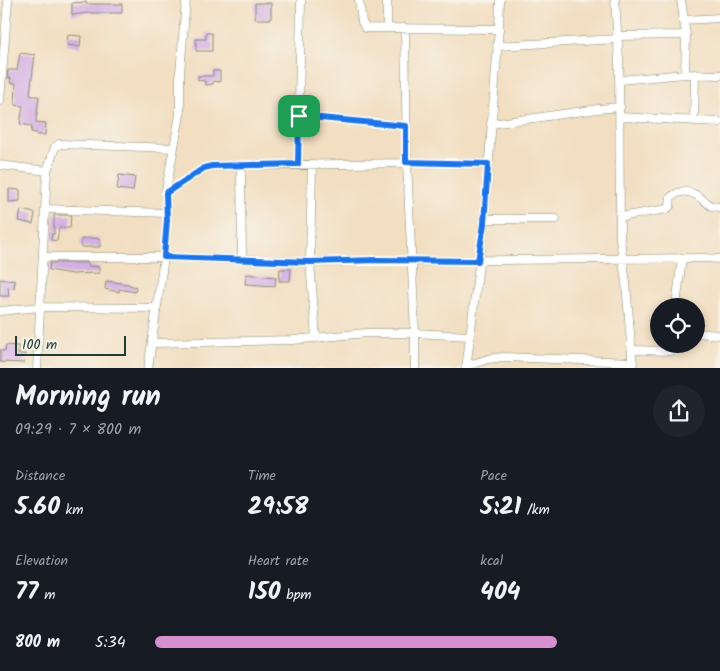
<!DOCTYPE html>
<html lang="en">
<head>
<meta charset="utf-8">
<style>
  body { margin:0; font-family:Kalam,sans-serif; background:#20242c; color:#f1f3f6; height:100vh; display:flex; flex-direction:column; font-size:19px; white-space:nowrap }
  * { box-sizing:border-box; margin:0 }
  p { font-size:16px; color:#9ea1a6 }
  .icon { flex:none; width:28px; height:28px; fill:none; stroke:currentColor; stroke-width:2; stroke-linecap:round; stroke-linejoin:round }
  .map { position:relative; height:368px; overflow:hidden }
  .drawer { display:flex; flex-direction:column; background:#171b24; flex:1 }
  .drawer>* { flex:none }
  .controls { position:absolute; left:650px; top:298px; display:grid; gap:10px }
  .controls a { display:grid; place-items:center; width:55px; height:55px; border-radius:50%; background:#171b24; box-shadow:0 2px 8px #0003; font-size:25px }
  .scale { position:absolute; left:15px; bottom:12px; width:111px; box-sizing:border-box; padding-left:5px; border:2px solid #1f3d34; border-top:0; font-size:14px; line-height:18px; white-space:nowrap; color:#1f3d34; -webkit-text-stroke:4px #f7f3e8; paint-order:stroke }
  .pin { position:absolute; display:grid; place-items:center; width:42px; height:42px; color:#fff; margin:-21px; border-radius:10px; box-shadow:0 2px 8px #0006 }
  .round { display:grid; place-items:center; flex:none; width:52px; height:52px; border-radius:26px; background:#20242c }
  .overview { display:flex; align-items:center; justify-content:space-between; height:85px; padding:0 15px }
  h1 { font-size:28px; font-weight:800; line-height:38px }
  .stats { display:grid; grid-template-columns:repeat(3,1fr); gap:8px; height:85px; padding:5px 15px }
  .stats div { display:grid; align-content:center }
  .stats b { font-size:25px; font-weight:800 }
  .stats small { font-size:14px; font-weight:400 }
  .stats p { font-size:14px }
  ul { padding:0 15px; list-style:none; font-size:16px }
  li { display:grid; grid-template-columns:80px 60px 1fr; align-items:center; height:38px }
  li i { height:12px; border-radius:6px; background:#d690ce }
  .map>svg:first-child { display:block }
  .building { fill:#d4afe3 }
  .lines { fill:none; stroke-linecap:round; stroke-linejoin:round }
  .minor-casing { stroke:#888e7a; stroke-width:9 }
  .minor { stroke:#fff; stroke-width:8 }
  .route-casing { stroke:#fff; stroke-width:10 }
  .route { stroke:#1a73e8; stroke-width:6 }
</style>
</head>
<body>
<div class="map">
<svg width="720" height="369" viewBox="0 0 720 369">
  <rect width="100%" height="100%" fill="#f7f3e8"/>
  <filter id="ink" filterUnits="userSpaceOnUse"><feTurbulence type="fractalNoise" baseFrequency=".02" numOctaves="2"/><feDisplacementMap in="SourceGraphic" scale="10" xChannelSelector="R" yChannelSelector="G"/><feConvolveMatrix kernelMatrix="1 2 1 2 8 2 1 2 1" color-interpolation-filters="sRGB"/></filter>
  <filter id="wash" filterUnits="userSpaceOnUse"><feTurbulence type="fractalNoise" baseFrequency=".0096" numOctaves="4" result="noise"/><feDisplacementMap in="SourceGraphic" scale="20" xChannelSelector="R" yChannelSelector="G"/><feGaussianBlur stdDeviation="1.12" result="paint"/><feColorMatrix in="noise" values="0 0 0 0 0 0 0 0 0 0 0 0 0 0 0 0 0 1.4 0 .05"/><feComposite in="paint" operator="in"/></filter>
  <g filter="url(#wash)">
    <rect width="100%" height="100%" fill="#f2dec1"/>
    <g id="blocks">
      <!-- building -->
      <path class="building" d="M86,2V4H122V13H87L72,15V3Z
        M255,3H271V19H255Z
        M206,33H212V51H196V39H206Z
        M68,35L81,36L80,47L67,45Z
        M20,53L35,55L30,93L31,96H39L36,122L46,123L45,135H37V133L31,132L32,126L20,124L23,106L15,105L16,83H10L11,78H7L8,70H17Z
        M213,71H220V82L213,81V84L205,85V81L198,80V76H213Z
        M119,175L135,177L133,191L117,189Z
        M9,189L20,190V201L9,202Z
        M21,210L35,213L33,224L19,221Z
        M54,215H71L70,228H59L57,241L51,240L52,234H54Z
        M91,238L100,239V247H81V239Z
        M50,263H88V266L99,267V273L72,274L49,270Z
        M280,269H291L290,281H279Z
        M246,274L276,277L275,286L245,284Z
        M0,279L15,281L14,288L8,287L9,296H0Z
        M106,281L129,284V285L136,287L135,292L119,289V292L105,289Z
        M6,345L18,346V354H25L24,363L0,362V350L5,351Z"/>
    </g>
  </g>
  <g filter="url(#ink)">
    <use href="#blocks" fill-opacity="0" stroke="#888e7a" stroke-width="1"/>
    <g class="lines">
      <defs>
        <path id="minor" d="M359,0L362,22L365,28L499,29
          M387,0V28
          M615,0L619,60L620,239L626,283L633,369
          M681,0L686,35L685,74
          M683,20L720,18
          M405,28L407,163L415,333V369
          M617,36L686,35
          M497,46L617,39
          M620,80L685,74L720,75
          M0,101L8,0
          M299,116L406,126
          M620,117L720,122
          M694,121L695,74
          M491,124L598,109L620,107
          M298,164L301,0
          M312,164L310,262L316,338
          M0,165L47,171
          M241,166L242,260
          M166,193L204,168L212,166L407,163L488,164
          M45,209L167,213
          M620,217L667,209L670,206L671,197C686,185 699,196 711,206L720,207
          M484,219H556
          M43,257H164L310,262L703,258L720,259
          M676,306L682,258
          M0,311L40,307L156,308
          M696,333L720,335
          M152,343L293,340L366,333H415L469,336
          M632,350L670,351L673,350L675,344
          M466,366L488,359L503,357L633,362
          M37,369L47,171L55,147L59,144L173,148
          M148,369L164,257L167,220L166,190L180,115V73L186,0
          M466,369L484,224L499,29L500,0"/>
      </defs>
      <!-- minor casing -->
      <use href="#minor" class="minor-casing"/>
      <!-- minor -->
      <use href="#minor" class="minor"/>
    </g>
  </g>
  <g class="lines" filter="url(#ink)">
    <defs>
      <path id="route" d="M299,116L406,126V162L488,164L484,224L478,261L377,260L310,262L164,257L167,220L166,193L204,168L212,166L298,164Z"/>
    </defs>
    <!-- route casing -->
    <use href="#route" class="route-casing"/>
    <!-- route -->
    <use href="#route" class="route"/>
  </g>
</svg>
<div class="controls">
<a><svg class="icon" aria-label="locate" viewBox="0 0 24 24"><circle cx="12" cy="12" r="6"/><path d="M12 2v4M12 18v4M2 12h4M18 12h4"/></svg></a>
</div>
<div class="scale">100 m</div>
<div class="pin" style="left:299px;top:116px;background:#1e9e55"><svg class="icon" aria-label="arrive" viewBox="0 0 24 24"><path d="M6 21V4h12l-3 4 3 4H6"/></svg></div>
</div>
<section class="drawer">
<div class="overview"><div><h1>Morning run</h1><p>09:29 · 7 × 800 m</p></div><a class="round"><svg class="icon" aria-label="share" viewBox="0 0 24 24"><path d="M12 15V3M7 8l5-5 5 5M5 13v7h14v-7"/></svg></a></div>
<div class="stats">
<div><p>Distance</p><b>5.60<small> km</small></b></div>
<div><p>Time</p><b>29:58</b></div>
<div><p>Pace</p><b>5:21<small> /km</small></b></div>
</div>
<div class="stats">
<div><p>Elevation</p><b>77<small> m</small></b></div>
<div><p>Heart rate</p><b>150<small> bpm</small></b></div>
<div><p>kcal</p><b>404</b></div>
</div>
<ul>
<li><b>800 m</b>5:34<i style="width:73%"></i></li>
</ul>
</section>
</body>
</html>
